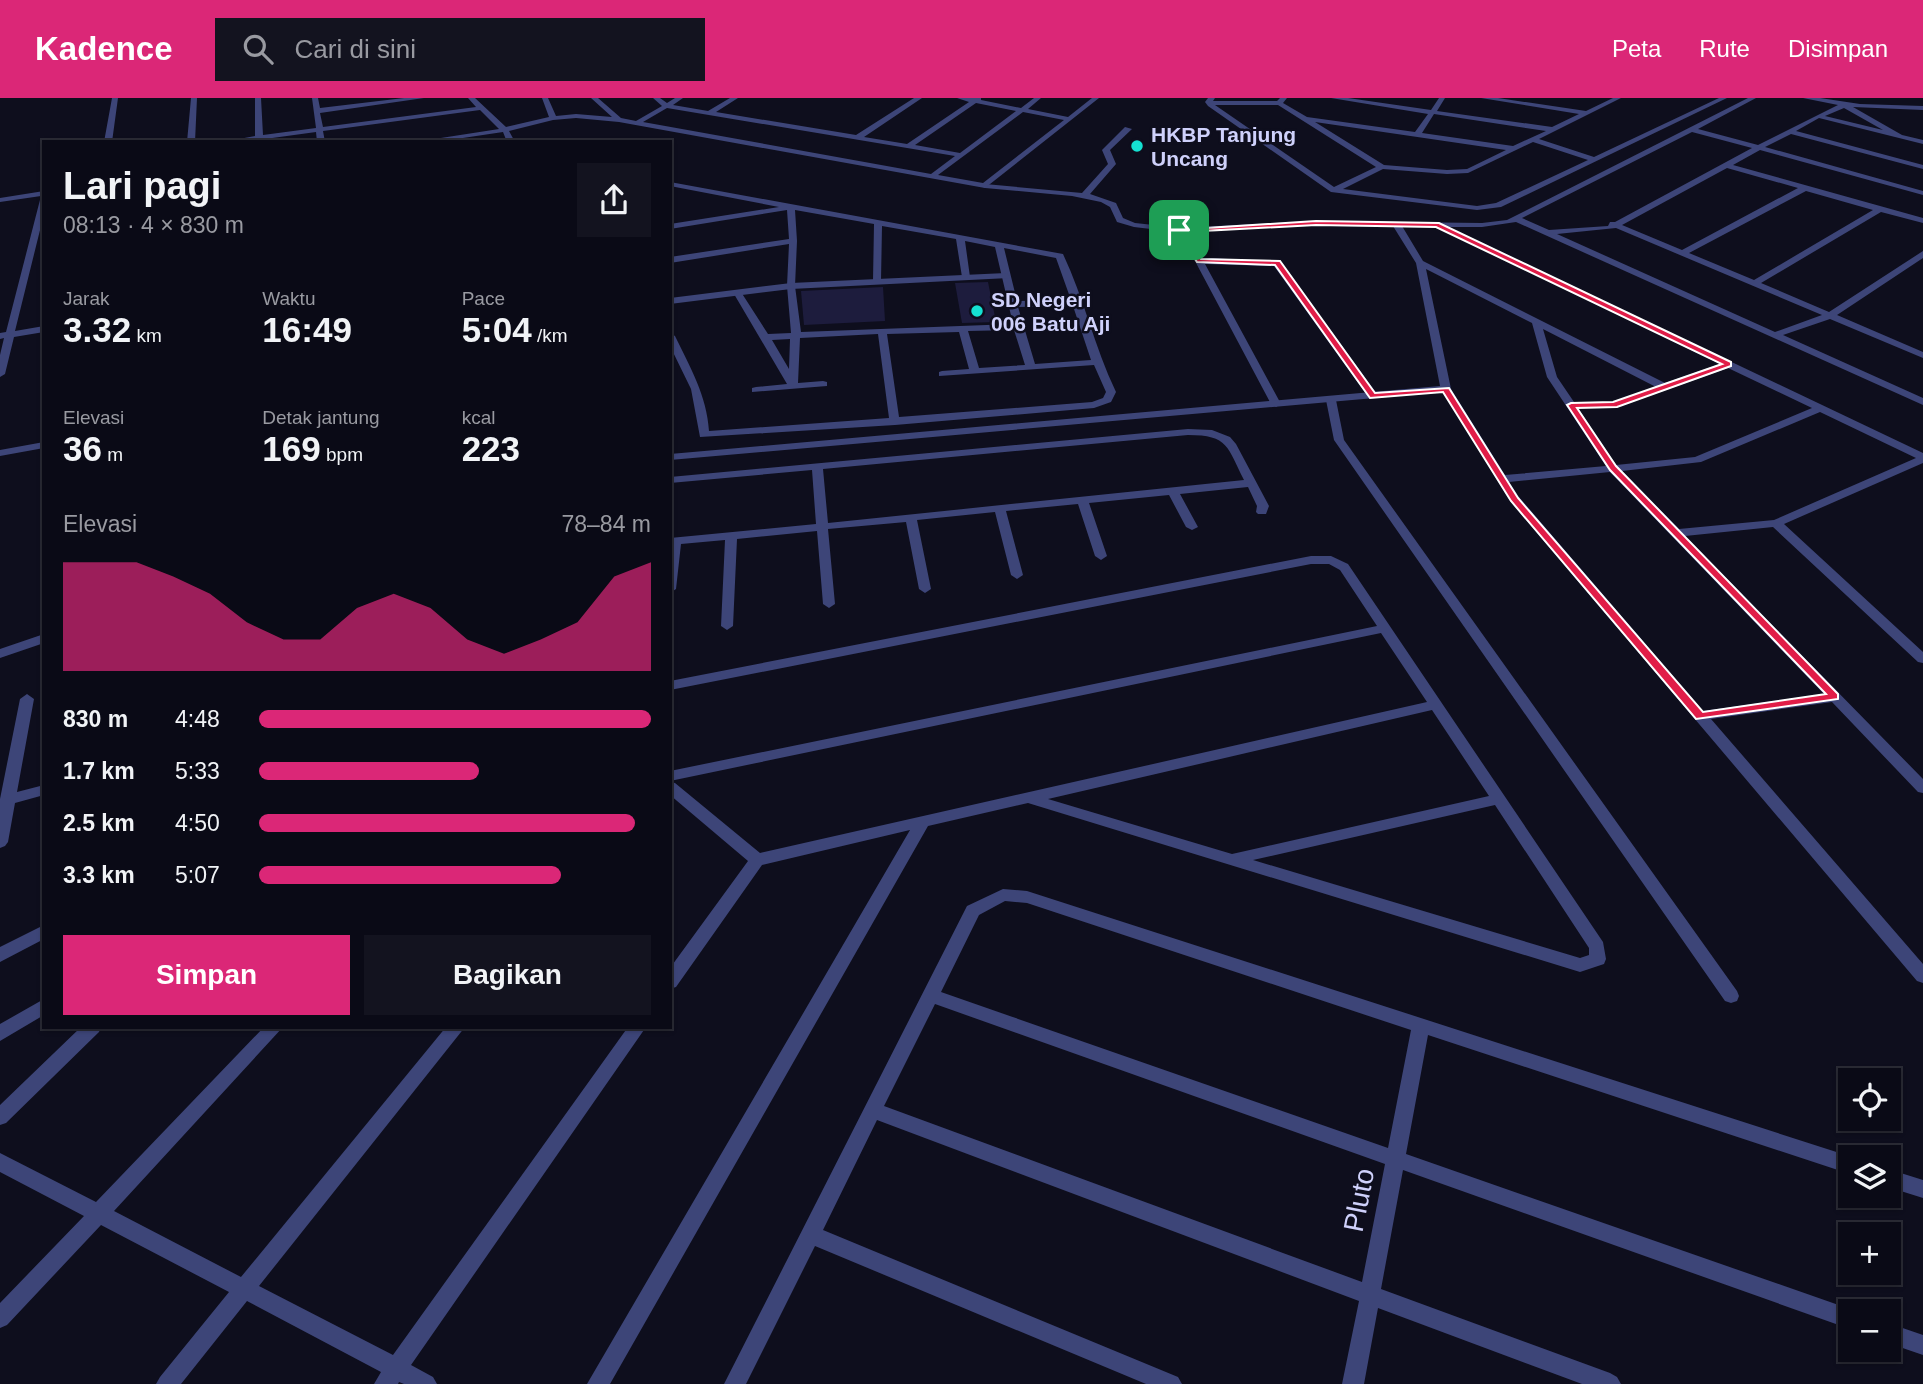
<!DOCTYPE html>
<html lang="id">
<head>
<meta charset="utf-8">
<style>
  body { margin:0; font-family:Helvetica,sans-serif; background:#13131f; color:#f1f3f6; height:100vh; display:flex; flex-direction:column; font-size:26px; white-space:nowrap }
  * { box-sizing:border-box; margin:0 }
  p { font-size:23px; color:#999aa1 }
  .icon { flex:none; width:38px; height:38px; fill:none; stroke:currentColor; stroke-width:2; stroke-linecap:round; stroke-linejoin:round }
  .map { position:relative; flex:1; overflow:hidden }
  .side { position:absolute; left:42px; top:42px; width:630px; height:889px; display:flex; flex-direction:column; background:#0a0a16; border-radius:0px; box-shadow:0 2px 5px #0004,0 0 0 2px #2a2b35 }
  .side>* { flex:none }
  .tools { position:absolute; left:1838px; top:970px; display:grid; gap:14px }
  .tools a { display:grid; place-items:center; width:63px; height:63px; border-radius:0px; background:#0a0a16; box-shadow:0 2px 5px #0004,0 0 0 2px #2a2b35; font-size:35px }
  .pin { position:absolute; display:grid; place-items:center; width:60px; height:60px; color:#fff; margin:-30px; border-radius:14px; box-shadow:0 4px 10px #0006 }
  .round { display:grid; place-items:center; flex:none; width:74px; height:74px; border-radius:0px; background:#13131f }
  .overview { display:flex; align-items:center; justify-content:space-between; height:119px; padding:0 21px }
  h1 { font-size:38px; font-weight:700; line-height:52px }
  .figures { display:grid; grid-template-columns:repeat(3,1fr); gap:10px; height:119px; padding:7px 21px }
  .figures div { display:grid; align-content:center }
  .figures b { font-size:35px; font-weight:700 }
  .figures small { font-size:19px; font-weight:400 }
  .figures p { font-size:19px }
  .chart { height:196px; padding:14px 21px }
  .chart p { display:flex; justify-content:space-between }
  .chart svg { width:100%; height:126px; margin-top:7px; fill:#db2777; opacity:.7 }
  .action { display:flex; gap:14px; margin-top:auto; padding:14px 21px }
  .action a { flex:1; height:80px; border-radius:0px; background:#db2777; color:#fff; font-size:28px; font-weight:700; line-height:80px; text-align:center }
  .action a+a { background:#13131f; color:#f1f3f6 }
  ul { padding:0 21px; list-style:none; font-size:23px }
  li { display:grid; grid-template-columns:112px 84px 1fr; align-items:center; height:52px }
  li i { height:18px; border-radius:9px; background:#db2777 }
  header { display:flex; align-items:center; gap:42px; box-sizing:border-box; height:98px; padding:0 35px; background:#db2777; color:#fff }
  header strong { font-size:33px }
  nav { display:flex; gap:38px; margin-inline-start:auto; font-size:24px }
  .search { width:490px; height:63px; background:#13131f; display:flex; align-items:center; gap:18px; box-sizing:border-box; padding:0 24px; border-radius:0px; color:#999aa1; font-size:26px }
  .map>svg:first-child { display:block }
  .building { fill:#1d1c3d }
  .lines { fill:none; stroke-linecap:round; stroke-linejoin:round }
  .lane { fill:#3d4578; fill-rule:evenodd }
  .street { fill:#3d4578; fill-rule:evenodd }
  .route { fill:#e11d48; stroke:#fff; stroke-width:2; fill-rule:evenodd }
  .poi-dot { fill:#15e1d2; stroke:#0e0e1d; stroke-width:2.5 }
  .labels { text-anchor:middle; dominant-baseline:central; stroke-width:5; stroke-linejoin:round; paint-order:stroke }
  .far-poi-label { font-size:21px; font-weight:bold; fill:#cfd1fb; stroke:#0e0e1d; text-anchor:start }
  .near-street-label { font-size:28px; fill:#cfd1fb; stroke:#0e0e1d }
</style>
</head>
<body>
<header>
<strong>Kadence</strong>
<div class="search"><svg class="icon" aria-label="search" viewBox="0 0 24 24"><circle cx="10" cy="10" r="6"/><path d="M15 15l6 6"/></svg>Cari di sini</div>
<nav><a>Peta</a><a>Rute</a><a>Disimpan</a></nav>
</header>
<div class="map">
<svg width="1923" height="1286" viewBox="0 0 1923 1286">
  <rect width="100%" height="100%" fill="#0e0e1d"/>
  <!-- building -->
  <path class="building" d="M988,184L996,224L962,225L955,185Z
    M883,189L885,223L804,227L801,193Z"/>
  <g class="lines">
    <!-- lane -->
    <path class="lane" d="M1125,29L1132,31L1110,52L1116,66L1090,96L1116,105L1123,120L1135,125L1182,130L1202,160L1280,163L1377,296V300H1369L1274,168L1205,166L1281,306L1276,309L1271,306L1195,163L1176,134L1134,129L1117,124L1110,109L1101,104L1072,98L985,90L981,88L985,86L1082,95L1108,66L1102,52Z
      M670,84L1063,156C1084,200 1094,248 1116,294L1111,304L1094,310L895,327L700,339L691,291L670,248V235L675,238C690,269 707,298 709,333L889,320L878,236L800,240L798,285L823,283L827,284V288L752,294V290L756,289L787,286L734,196L741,194L768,236L791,235L787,188L789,146L670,165V159L789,141L787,112L670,131V126L779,109L670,88ZM795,112L874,126L873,183L877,186L881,183L882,128L956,141L962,179L966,182L970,179L965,143L995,149L1013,226L801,234L795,188L797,143ZM1004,150L1056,160L1071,202L1017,203ZM1073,208L1091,262L1035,266L1018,209ZM1014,232L1025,267L979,270L968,233ZM959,234L969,271L942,273L939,274V278L1094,267L1106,294L1103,300L1092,304L899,319L887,236ZM790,241L789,271L772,242Z
      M1331,299L1336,302L1344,342L1737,893L1739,898L1737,903L1731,905L1725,903L1334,342L1326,302Z
      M1188,331L1212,332L1230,339L1236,346L1269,408L1266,416H1258L1256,414L1257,408L1248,389L1180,396L1198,429L1192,432L1186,429L1169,397L1089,405L1107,458L1101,462L1095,458L1078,406L1006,413L1023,477L1017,481L1011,477L995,414L917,422L931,491L925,495L919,491L906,424L828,431L835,506L829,510L823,506L817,433L737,441L733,528L727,532L721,528L725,442L681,446L676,491L670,495V440L816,426L812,372L670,385V379ZM1188,337C1229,337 1227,349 1244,382L828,425L823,371Z
      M1311,458H1331L1348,466L1603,844L1606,861L1604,866L1580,874L1028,705L928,728L610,1286H587L910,732L762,767L676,889L670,891V870L748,763L670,697V684L675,685L760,755L1427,604L1381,535L670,683V673L1377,528L1340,472L1329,466H1311L670,592V583ZM1432,612L1489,698L1232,756L1048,701ZM1495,707L1589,850V857L1580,860L1253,762Z
      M27,596L34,601L17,694L44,687V697L15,705L8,744L5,748L0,750V701L20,601Z
      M44,827V841L0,864V849Z
      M44,901V917L0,943V926Z
      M81,929H101L99,934L6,1025L0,1027V1007Z
      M264,929H283L114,1113L241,1179L446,929H465L259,1188L393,1257L628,929H646L411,1267L433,1279L437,1286H404L399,1284L398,1286H374L381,1274L247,1203L181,1286H156L160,1279L229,1194L101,1127L7,1227L0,1230V1205L84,1118L0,1074V1055L96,1104Z"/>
    <!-- street -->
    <path class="street" d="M112,0H118L112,44H104Z
      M191,0H197L195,44H187Z
      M255,0H261L263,37L316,30L312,0H318L320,10L404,0H424L320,15L323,29L476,9L468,0H475L506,29L549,19L542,0H548L556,18L576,16L612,19L591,0H598L621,20L636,23L662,8L653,0H660L667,5L675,0H683L673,7L708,13L730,0H738L716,14L856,37L914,0H922L864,39L907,46L969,4L957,0H981V2L1021,10L1034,0H1041L1028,11L1068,19L1092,0H1099L985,90L619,24L576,20L553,22L509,33L515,44H507L503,34L436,44H415L499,31L480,12L323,33L325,44H317L316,34L244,44H223L255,38ZM976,5L1016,13L960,55L915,47ZM667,10L955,58L931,76L643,24ZM1023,14L1064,22L983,85L938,77Z
      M1208,0H1215L1213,3H1277L1280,0H1287L1283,5L1307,19L1415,34L1428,16L1331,0H1348L1431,12L1439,0H1445L1437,13L1552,29L1579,16L1481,0H1498L1586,13L1613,0H1621L1539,41L1594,59L1719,0H1727L1501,109L1477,112L1331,94L1208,8L1205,4ZM1215,7H1278L1376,69L1334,89ZM1434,16L1546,33L1513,48L1422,35ZM1315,24L1506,52L1467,71L1447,72L1384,67ZM1533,44L1588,62L1496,105L1477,108L1343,91L1383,71L1447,76L1468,75Z
      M1748,0H1756L1698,31L1758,47L1838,7L1803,0H1820L1860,6L1923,8V12L1853,9L1902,37L1923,42V46L1819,20L1796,33L1923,67V71L1791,36L1765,49L1923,93V97L1760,52L1733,67L1923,120V125L1881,114L1761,185L1829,214L1923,153V160L1837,217L1923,254V260L1830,221L1783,237L1923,300V307L1516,124L1482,129H1448L1923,355V365L1784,426L1923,554V565L1918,564L1773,429L1685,438L1923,681V695L1918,694L1832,604L1711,621L1923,866V885L1917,883L1510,403L1443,294L670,362V356L1440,288L1416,165L1393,128L1316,127L1179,134L1175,132L1179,130L1316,123L1482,125L1507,122ZM1844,10L1883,32L1825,18ZM1692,34L1752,50L1615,124H1610L1608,128L1549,132L1522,120ZM1727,70L1798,90L1682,152L1622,127ZM1806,93L1873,112L1754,182L1689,155ZM1402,128L1437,129L1720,266L1665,285L1423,163ZM1616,130L1822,217L1775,234L1557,136ZM1426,171L1532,225L1547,279L1606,368L1505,377L1451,291ZM1543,231L1656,289L1613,304H1574L1557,279ZM1728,270L1812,310L1695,359L1616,367L1578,310L1618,309ZM1820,314L1916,360L1774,422L1679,431L1622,373L1701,364ZM1610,374L1824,596L1703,613L1519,399L1509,384Z
      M44,93V116L15,233L44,228V234L14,239L5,276L0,279V257L4,240L0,241V235L6,234L41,98L0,104V100Z
      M1006,175L1010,178L1009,180L791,191L670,206V200L791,185Z
      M44,344V350L0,358V352Z
      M44,536V545L0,560V551Z
      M1003,791L1027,793L1852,1059H1850V1076L1428,937L1406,1056L1850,1211L1855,1213H1850V1231L1403,1072L1381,1191L1610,1275L1617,1279L1621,1286H1582L1378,1210L1364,1286H1342L1359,1203L877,1022L823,1132L1178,1279L1182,1286H1146L815,1148L746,1286H724L967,808ZM1005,803L1027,805L1411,932L1388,1050L941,894L979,817ZM935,906L1385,1066L1362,1184L884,1008Z
      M1888,1071L1923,1082V1100L1888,1089Z
      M1888,1225L1923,1237V1257L1888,1245Z"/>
  </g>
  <!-- route -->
  <path class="route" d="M1316,123L1439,125L1731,264V268L1617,309L1577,310L1616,368L1838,596V601L1696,621L1511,403L1443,294L1370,300L1275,167L1197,164L1176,132ZM1316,127L1436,129L1722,266L1613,304L1571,305L1567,307L1610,372L1826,596L1703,614L1518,400L1449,290L1375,295L1280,163L1201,161L1184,134Z"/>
  <!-- markers -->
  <g class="poi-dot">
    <circle cx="1137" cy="48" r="7"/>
    <circle cx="977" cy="213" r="7"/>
  </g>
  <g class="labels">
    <!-- far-poi labels -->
    <g class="far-poi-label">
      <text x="1151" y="36">HKBP Tanjung<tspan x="1151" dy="24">Uncang</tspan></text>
      <text x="991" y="201">SD Negeri<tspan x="991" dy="24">006 Batu Aji</tspan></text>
    </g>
    <!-- near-street labels -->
    <g class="near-street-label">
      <text transform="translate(1359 1102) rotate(-79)">Pluto</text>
    </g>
  </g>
</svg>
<div class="tools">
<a><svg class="icon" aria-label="locate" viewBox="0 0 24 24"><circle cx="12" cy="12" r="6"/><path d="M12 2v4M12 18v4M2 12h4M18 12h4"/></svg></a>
<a><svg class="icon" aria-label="layers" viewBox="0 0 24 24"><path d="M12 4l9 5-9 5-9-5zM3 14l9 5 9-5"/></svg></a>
<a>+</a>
<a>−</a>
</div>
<div class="pin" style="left:1179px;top:132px;background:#1e9e55"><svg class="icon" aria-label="arrive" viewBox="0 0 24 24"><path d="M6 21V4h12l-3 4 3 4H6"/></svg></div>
<section class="side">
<div class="overview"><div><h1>Lari pagi</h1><p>08:13 · 4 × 830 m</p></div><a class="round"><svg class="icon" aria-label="share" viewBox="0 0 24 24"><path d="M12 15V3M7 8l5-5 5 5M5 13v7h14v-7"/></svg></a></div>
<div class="figures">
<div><p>Jarak</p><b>3.32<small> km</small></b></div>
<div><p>Waktu</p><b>16:49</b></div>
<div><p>Pace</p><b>5:04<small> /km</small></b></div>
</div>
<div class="figures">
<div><p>Elevasi</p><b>36<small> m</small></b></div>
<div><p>Detak jantung</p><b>169<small> bpm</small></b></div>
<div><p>kcal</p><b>223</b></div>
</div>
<div class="chart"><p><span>Elevasi</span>78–84 m</p>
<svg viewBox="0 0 160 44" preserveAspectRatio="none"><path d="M0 44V6L10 6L20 6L30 11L40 17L50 27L60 33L70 33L80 22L90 17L100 22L110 33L120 38L130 33L140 27L150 11L160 6V44z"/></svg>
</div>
<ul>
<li><b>830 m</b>4:48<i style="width:100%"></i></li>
<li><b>1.7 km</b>5:33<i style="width:56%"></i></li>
<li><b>2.5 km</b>4:50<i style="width:96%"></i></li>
<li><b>3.3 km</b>5:07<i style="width:77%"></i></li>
</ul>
<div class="action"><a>Simpan</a><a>Bagikan</a></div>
</section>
</div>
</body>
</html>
